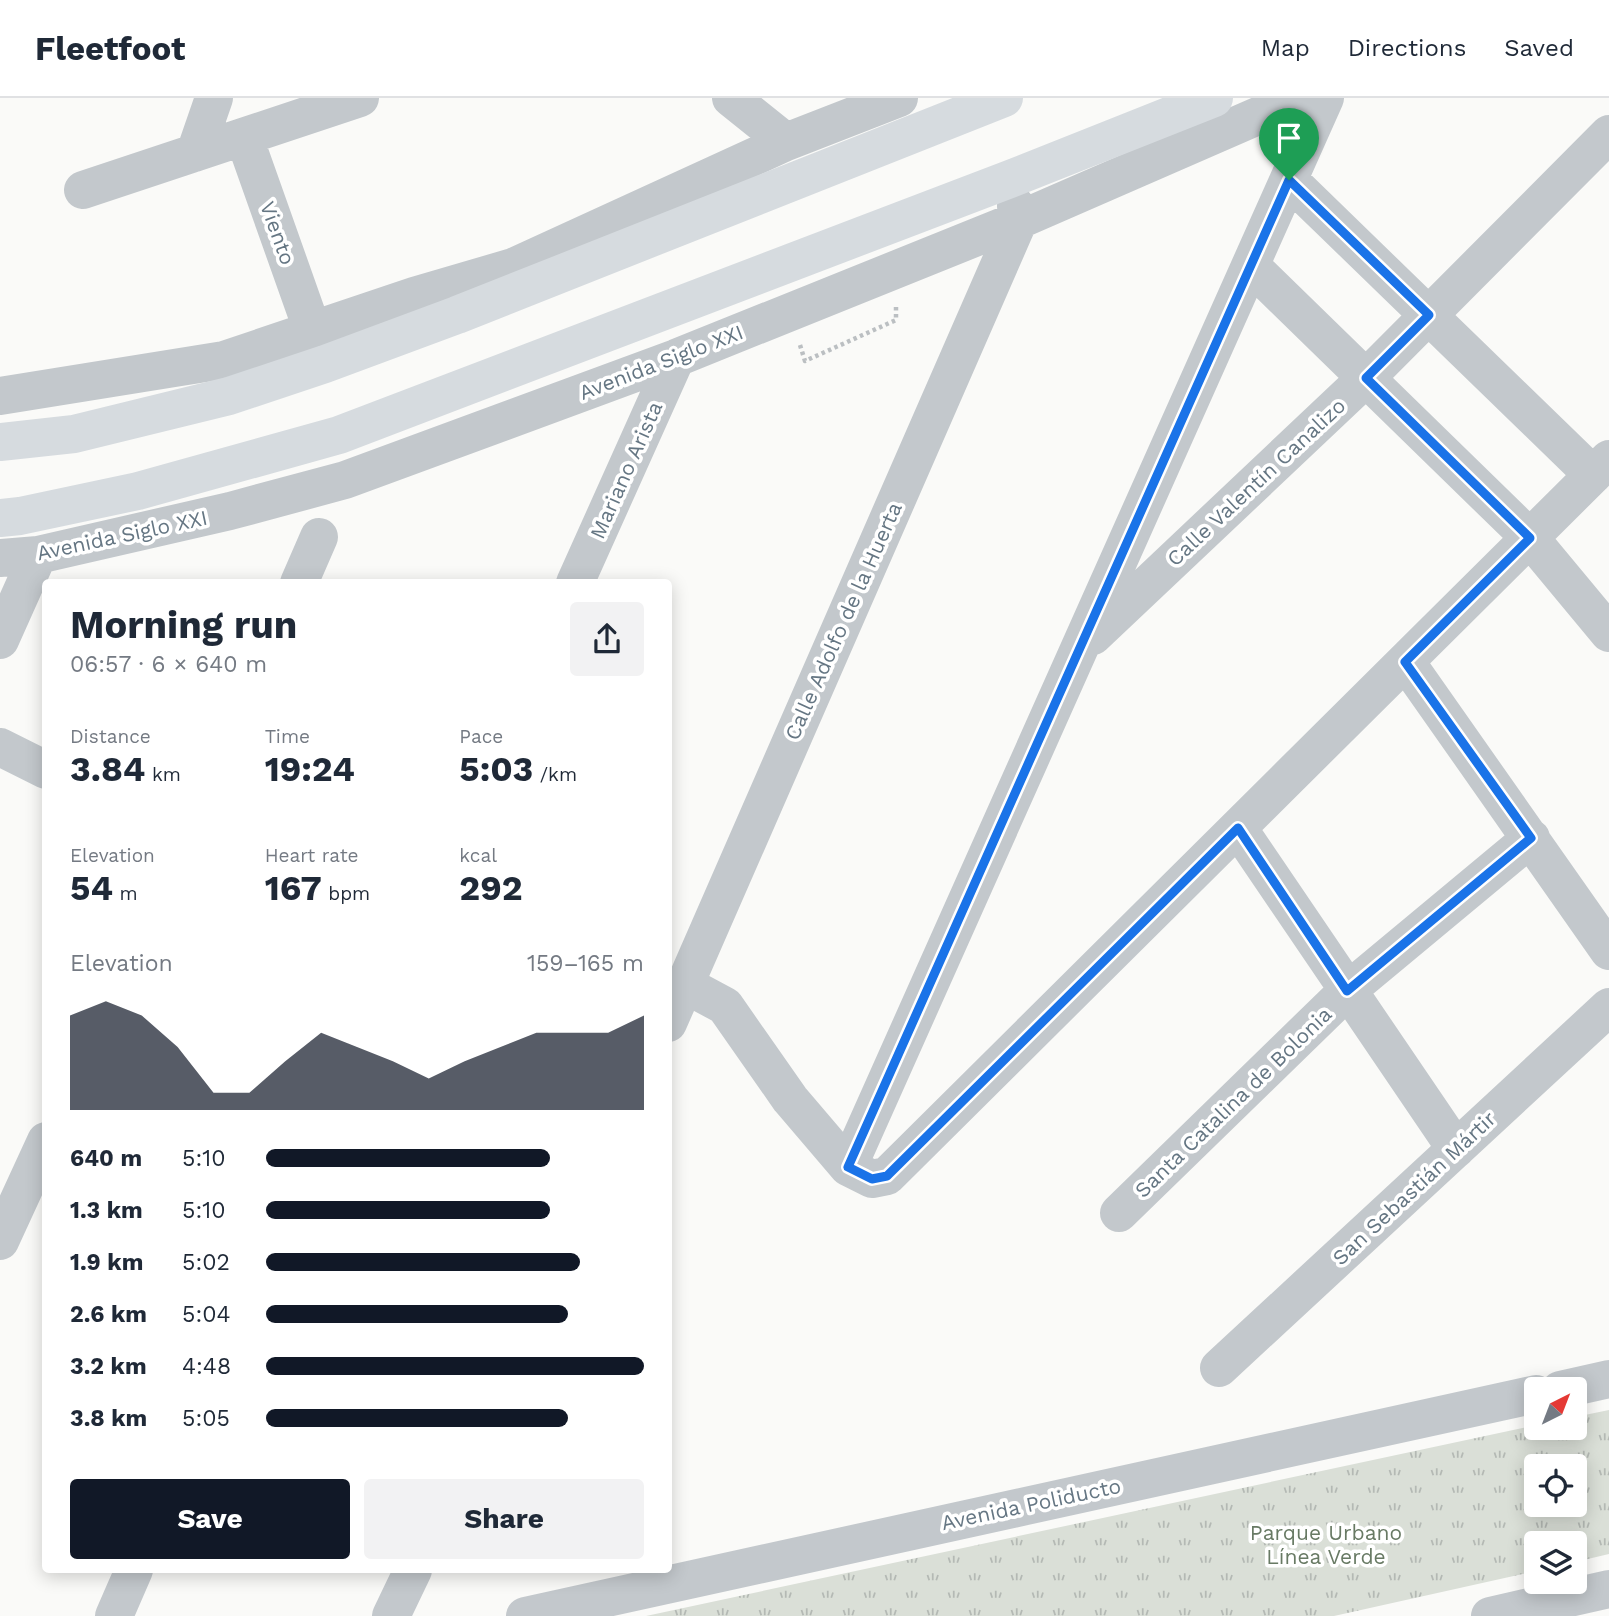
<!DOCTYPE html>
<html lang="en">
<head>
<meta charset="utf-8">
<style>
  body { margin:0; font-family:"Work Sans",sans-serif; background:#f2f2f3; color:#1f2937; height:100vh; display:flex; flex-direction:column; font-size:26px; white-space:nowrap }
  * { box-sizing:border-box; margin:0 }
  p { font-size:23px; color:#747a83 }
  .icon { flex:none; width:38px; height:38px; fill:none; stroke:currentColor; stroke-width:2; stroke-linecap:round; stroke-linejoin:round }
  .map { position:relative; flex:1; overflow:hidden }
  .drawer { position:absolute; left:42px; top:481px; width:630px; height:994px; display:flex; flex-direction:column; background:#fff; border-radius:7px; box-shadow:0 4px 18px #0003 }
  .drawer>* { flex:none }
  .needle { width:46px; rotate:42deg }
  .buttons { position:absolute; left:1524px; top:1279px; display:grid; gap:14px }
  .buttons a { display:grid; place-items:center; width:63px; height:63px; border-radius:7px; background:#fff; box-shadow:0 4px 18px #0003; font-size:35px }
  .pin { position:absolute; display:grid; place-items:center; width:60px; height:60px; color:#fff; margin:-72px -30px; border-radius:50% 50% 50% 0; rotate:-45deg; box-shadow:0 0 7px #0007 }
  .pin .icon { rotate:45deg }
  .round { display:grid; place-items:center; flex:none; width:74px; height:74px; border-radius:7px; background:#f2f2f3 }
  .summary { display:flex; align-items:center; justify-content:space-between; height:119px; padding:0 28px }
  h1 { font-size:38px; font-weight:700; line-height:52px }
  .stats { display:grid; grid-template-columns:repeat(3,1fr); gap:10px; height:119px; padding:7px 28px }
  .stats div { display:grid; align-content:center }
  .stats b { font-size:35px; font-weight:700 }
  .stats small { font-size:19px; font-weight:400 }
  .stats p { font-size:19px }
  .chart { height:196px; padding:14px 28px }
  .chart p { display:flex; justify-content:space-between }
  .chart svg { width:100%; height:126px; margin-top:7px; fill:#111827; opacity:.7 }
  .action { display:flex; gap:14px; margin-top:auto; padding:14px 28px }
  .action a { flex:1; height:80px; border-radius:7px; background:#111827; color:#fff; font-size:28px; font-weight:700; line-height:80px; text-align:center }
  .action a+a { background:#f2f2f3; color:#1f2937 }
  ul { padding:0 28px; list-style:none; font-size:23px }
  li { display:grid; grid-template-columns:112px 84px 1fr; align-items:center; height:52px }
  li i { height:18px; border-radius:9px; background:#111827 }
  header { display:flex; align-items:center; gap:42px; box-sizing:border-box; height:98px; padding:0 35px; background:#fff; border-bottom:2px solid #e0e1e3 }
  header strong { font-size:33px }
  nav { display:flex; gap:38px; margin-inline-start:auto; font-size:24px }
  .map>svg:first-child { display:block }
  .park { fill:url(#park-tufts); fill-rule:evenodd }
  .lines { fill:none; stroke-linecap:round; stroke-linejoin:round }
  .path { stroke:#bbbfc2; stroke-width:4.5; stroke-dasharray:3.5 3.5; stroke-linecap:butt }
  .minor { stroke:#c3c8cc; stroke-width:38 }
  .highway { stroke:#d6dbdf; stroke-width:38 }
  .route-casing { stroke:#fff; stroke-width:14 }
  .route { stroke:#1a73e8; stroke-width:9 }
  .labels { text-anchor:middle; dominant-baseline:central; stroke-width:7; stroke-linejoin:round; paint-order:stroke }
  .street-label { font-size:21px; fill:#657683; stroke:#fff }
  .park-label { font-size:21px; fill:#687a64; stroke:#fff }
</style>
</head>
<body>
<header>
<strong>Fleetfoot</strong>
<nav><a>Map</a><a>Directions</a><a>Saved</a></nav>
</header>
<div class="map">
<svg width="1609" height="1518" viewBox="0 0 1609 1518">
  <defs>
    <pattern id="park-tufts" width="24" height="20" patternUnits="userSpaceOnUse" patternTransform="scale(1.75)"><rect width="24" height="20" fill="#dadfd7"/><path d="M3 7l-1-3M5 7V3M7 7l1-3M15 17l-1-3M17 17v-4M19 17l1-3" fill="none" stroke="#b4b9b4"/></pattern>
  </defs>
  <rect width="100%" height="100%" fill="#fafaf8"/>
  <!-- park -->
  <path class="park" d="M1609,1312V1456L1575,1464V1446H1536V1473L1334,1518H646L1536,1327V1330H1575V1319ZM1536,1368H1575V1407H1536Z"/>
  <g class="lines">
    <!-- path -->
    <path class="path" d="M800,247L805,263L896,222V207"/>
    <!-- minor -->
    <path class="minor" d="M731,0L786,44
      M244,39L312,231
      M195,55L214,0
      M1289,82L1593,377
      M83,92L360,0
      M1251,168L1530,440L1609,535
      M0,298L224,262L414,198L513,169L786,44L899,0
      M0,460L38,457L230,413L345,382L676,260L1019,122L1299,0
      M299,485L319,439
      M575,485L676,260
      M1093,538L1366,280L1609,36
      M0,542L38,457
      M1406,564L1609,853
      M0,649L46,672
      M1238,730L1456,1051
      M684,886L725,908L790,1001L848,1069L872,1081L887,1078L1609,361
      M668,925L1019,122L1016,108
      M848,1069L1325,0
      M1119,1115L1347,893L1531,740
      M0,1143L46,1043
      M1219,1270L1609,909
      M1560,1292L1609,1281
      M114,1518L134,1472
      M391,1518L413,1472
      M525,1518L1536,1296
      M1490,1518L1609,1491"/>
    <!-- highway -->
    <path class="highway" d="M0,344L74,336L229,298L325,266L457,217L1004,0
      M0,420L20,418L138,393L339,337L1010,81L1214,0"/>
  </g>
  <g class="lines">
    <defs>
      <path id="route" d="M1289,82L1429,217L1366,280L1530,440L1405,564L1531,740L1347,893L1238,730L887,1078L872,1081L848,1069Z"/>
    </defs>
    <!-- route casing -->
    <use href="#route" class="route-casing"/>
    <!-- route -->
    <use href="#route" class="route"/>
  </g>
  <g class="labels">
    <!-- street labels -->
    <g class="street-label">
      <text transform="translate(278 135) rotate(70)">Viento</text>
      <text transform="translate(661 264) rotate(-21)">Avenida Siglo XXI</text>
      <text transform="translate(626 372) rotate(-66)">Mariano Arista</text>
      <text transform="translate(1256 384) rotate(-43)">Calle Valentín Canalizo</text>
      <text transform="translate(122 437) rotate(-12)">Avenida Siglo XXI</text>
      <text transform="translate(843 523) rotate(-66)">Calle Adolfo de la Huerta</text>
      <text transform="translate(1233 1004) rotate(-44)">Santa Catalina de Bolonia</text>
      <text transform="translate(1414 1090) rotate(-43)">San Sebastián Mártir</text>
      <text transform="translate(1031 1406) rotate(-12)">Avenida Poliducto</text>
    </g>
    <!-- park labels -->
    <g class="park-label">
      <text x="1326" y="1434">Parque Urbano<tspan x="1326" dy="24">Línea Verde</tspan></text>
    </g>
  </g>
</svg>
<div class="buttons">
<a><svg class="needle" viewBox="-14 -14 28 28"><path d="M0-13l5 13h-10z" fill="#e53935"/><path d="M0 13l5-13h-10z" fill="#747a83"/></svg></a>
<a><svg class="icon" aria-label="locate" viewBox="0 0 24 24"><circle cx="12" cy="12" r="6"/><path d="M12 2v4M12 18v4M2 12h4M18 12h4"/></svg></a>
<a><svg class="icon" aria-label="layers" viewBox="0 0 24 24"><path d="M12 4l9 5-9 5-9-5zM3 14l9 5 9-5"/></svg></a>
</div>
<div class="pin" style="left:1289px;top:82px;background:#1e9e55"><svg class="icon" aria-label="arrive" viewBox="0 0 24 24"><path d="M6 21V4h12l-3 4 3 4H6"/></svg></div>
<section class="drawer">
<div class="summary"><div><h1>Morning run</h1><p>06:57 · 6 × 640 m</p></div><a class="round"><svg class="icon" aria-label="share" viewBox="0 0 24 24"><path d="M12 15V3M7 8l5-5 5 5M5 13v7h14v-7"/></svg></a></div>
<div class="stats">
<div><p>Distance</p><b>3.84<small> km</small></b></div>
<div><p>Time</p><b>19:24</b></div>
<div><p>Pace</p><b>5:03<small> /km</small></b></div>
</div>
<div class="stats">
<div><p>Elevation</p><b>54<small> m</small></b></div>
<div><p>Heart rate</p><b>167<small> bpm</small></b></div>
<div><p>kcal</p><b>292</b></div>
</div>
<div class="chart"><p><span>Elevation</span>159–165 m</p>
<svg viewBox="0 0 160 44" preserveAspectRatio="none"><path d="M0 44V11L10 6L20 11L30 22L40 38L50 38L60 27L70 17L80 22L90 27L100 33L110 27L120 22L130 17L140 17L150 17L160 11V44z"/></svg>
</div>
<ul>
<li><b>640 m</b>5:10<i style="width:75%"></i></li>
<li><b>1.3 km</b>5:10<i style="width:75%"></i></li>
<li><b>1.9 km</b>5:02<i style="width:83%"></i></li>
<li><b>2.6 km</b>5:04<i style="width:80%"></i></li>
<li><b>3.2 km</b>4:48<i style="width:100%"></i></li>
<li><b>3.8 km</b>5:05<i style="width:80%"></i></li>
</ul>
<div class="action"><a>Save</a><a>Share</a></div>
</section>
</div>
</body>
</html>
